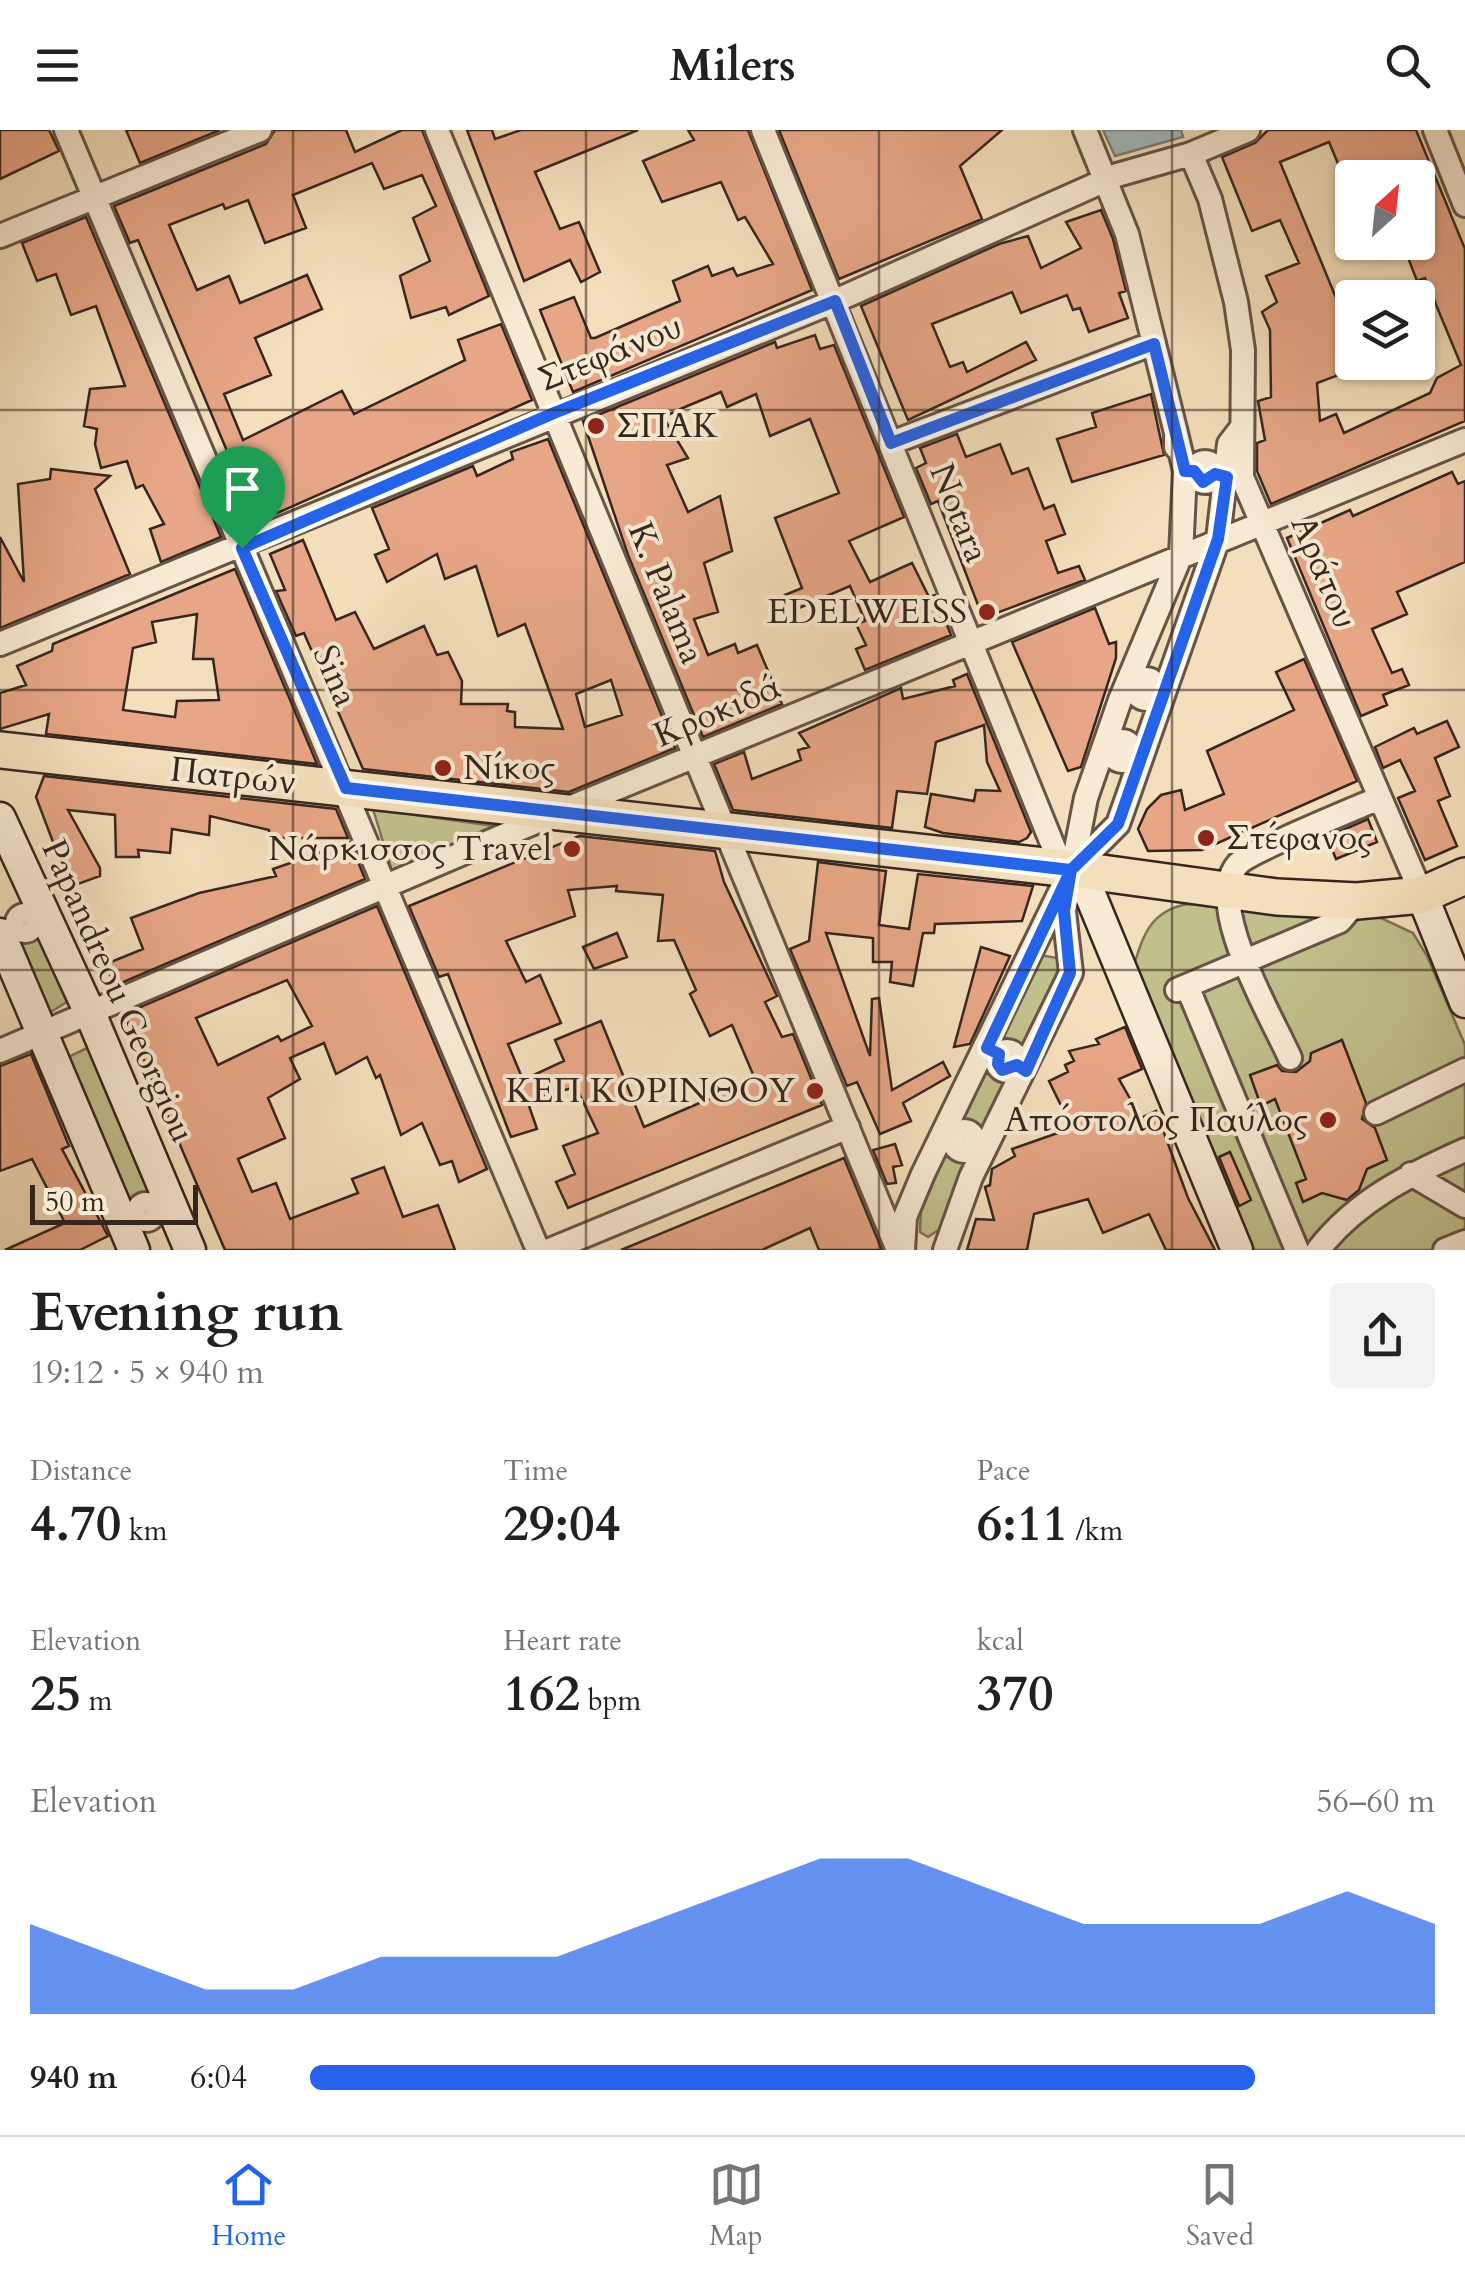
<!DOCTYPE html>
<html lang="en">
<head>
<meta charset="utf-8">
<style>
  body { margin:0; font-family:Cardo,serif; background:#f2f2f2; color:#202124; height:100vh; display:flex; flex-direction:column; font-size:38px; white-space:nowrap }
  * { box-sizing:border-box; margin:0 }
  p { font-size:32px; color:#757577 }
  .icon { flex:none; width:55px; height:55px; fill:none; stroke:currentColor; stroke-width:2; stroke-linecap:round; stroke-linejoin:round }
  .map { position:relative; height:1120px; overflow:hidden }
  .sheet { display:flex; flex-direction:column; background:#fff; flex:1 }
  .sheet>* { flex:none }
  .needle { width:65px; rotate:27deg }
  .controls { position:absolute; left:1335px; top:30px; display:grid; gap:20px }
  .controls a { display:grid; place-items:center; width:100px; height:100px; border-radius:10px; background:#fff; box-shadow:0 2px 8px #0004; font-size:50px }
  .scale { position:absolute; left:30px; bottom:25px; width:168px; box-sizing:border-box; padding-left:10px; border:5px solid #37261e; border-top:0; font-size:28px; line-height:35px; white-space:nowrap; color:#37261e; -webkit-text-stroke:8px #f8ead3; paint-order:stroke }
  .pin { position:absolute; display:grid; place-items:center; width:85px; height:85px; color:#fff; margin:-102px -42px; border-radius:50% 50% 50% 0; rotate:-45deg; box-shadow:0 0 10px #0007 }
  .pin .icon { rotate:45deg }
  .round { display:grid; place-items:center; flex:none; width:105px; height:105px; border-radius:10px; background:#f2f2f2 }
  .headline { display:flex; align-items:center; justify-content:space-between; height:170px; padding:0 30px }
  h1 { font-size:55px; font-weight:700; line-height:75px }
  .metrics { display:grid; grid-template-columns:repeat(3,1fr); gap:15px; height:170px; padding:10px 30px }
  .metrics div { display:grid; align-content:center }
  .metrics b { font-size:50px; font-weight:700 }
  .metrics small { font-size:28px; font-weight:400 }
  .metrics p { font-size:28px }
  .chart { height:280px; padding:20px 30px }
  .chart p { display:flex; justify-content:space-between }
  .chart svg { width:100%; height:180px; margin-top:10px; fill:#2563eb; opacity:.7 }
  ul { padding:0 30px; list-style:none; font-size:32px }
  li { display:grid; grid-template-columns:160px 120px 1fr; align-items:center; height:75px }
  li i { height:25px; border-radius:12px; background:#2563eb }
  header { display:flex; justify-content:space-between; align-items:center; height:130px; padding:0 30px; background:#fff; font-size:45px; font-weight:700 }
  .tab-bar { display:flex; justify-content:space-around; align-items:center; height:140px; border-top:2px solid #e0e0e0; background:#fff; font-size:28px; color:#757577 }
  .tab-bar a { display:grid; justify-items:center; gap:5px }
  .tab-bar .on { color:#2563eb }
  .map>svg:first-child { display:block }
  .green { fill:#c1c08d; stroke:#7c7356; stroke-width:2.5 }
  .water { fill:#a1babb; stroke:#777f7c; stroke-width:2.5 }
  .building { fill:#e7a687; stroke:#37261e; stroke-width:2.5; fill-rule:evenodd }
  .lines { fill:none; stroke-linecap:round; stroke-linejoin:round }
  .street-casing { stroke:#665446; stroke-width:28 }
  .secondary-casing { stroke:#37261e; stroke-width:35 }
  .primary-casing { stroke:#37261e; stroke-width:40 }
  .street { stroke:#f8ead3; stroke-width:22 }
  .secondary { stroke:#f8ead3; stroke-width:30 }
  .primary { stroke:#f4dfbc; stroke-width:35 }
  .route-casing { stroke:#fff; stroke-width:20 }
  .route { stroke:#2563eb; stroke-width:12 }
  .grid { fill:none; stroke:#37261e; stroke-width:2.5; stroke-opacity:0.55 }
  .poi-dot { fill:#8f2418; stroke:#f8ead3; stroke-width:4 }
  .labels { text-anchor:middle; dominant-baseline:central; stroke-width:8; stroke-linejoin:round; paint-order:stroke }
  .street-label { font-size:35px; fill:#37261e; stroke:#f8ead3 }
  .poi-label { font-size:35px; fill:#37261e; stroke:#f8ead3; text-anchor:end }
</style>
</head>
<body>
<header><svg class="icon" aria-label="menu" viewBox="0 0 24 24"><path d="M4 6h16M4 12h16M4 18h16"/></svg>Milers<svg class="icon" aria-label="search" viewBox="0 0 24 24"><circle cx="10" cy="10" r="6"/><path d="M15 15l6 6"/></svg></header>
<div class="map">
<svg width="1465" height="1120" viewBox="0 0 1465 1120">
  <rect width="100%" height="100%" fill="#f4dfbc"/>
  <filter id="stains"><feTurbulence type="fractalNoise" baseFrequency=".002" numOctaves="4"/><feColorMatrix values="0 0 0 0 .2 0 0 0 0 .09 0 0 0 0 .02 0 0 0 .5 -.17"/></filter>
  <radialGradient id="worn" r=".72"><stop offset=".6" stop-color="#630" stop-opacity="0"/><stop offset="1" stop-color="#630" stop-opacity=".3"/></radialGradient>
  <!-- green -->
  <path class="green" d="M373,679L494,696L392,741Z
    M1188,774L1381,788L1413,803L1427,826L1465,915V1120H1245L1132,843C1141,808 1150,780 1188,774Z
    M38,800L70,870L49,883L14,806Z
    M1040,825L1057,828L1061,845L1024,926L1015,916H1000Z
    M87,918H92L158,1070L145,1069L130,1080L68,927Z
    M991,933L999,944H1014L980,1011L970,995L956,999Z
    M950,1009L960,1024L975,1023L940,1099L928,1107L920,1102L921,1076Z"/>
  <!-- water -->
  <path class="water" d="M1103,0H1181L1183,7L1115,26Z"/>
  <!-- building -->
  <path class="building" d="M0,0H49L59,21L0,49Z
    M126,0H220L140,33Z
    M275,0H346L355,22L402,0H422L489,166L449,185L446,177L411,188L400,146L430,131L413,88L436,76L422,45L384,59L372,33L293,65L306,98L265,113L248,70L225,79L223,74L169,95L197,160L229,146L240,173L307,145L322,179L255,208L271,245L224,264L243,310L342,261L354,284L465,230L458,210L501,194L532,270L257,392L138,110L130,113L114,76L266,14Z
    M467,0H492L495,9L521,0H638L535,42L560,99L579,92L600,142L581,152L570,130L524,151Z
    M688,0H748L812,160L573,262L540,180L574,167L591,208H595L680,171L673,151L708,136L712,146L733,138L737,146L773,134L745,87L738,90L721,52L662,72L643,31L694,10Z
    M779,0H1002L960,36L982,89L839,149Z
    M1268,0H1416L1465,119V291L1271,374L1257,341V313L1265,310L1258,271L1271,267L1270,200L1262,182L1277,172L1266,146L1299,133L1280,90L1252,101L1222,27L1255,13ZM1329,12L1344,48H1418V93L1427,117L1407,125L1417,151L1425,148L1461,235L1437,248L1430,263L1344,303L1336,284L1320,291L1317,253L1352,240V190L1346,192L1280,32Z
    M1101,80L1113,109L1126,161L1119,163L1128,188L1089,202L1080,178L1073,180L1067,165L1021,183L1012,162L932,194L950,237L963,232L967,242L1026,212L1036,230L908,290L861,176L999,114L1028,106L1041,138L1081,118L1066,92Z
    M86,87L221,407L161,432L150,399L164,394L143,355L136,358L127,331L101,338L95,314L97,299L84,296L90,259L125,256L96,176L71,185L56,144L37,151L22,113Z
    M815,205L820,219L834,215L904,387L849,411L870,452L912,433L929,467L935,465L951,505L865,540L856,519L866,515L856,494L865,491L850,456L792,481L785,465L802,458L775,388L839,363L810,289L770,306L756,264L727,277L721,262L685,277L663,287L688,328L667,335L688,382L720,366L732,421L704,433L718,482L694,489L708,525L735,514L738,523L757,515L782,574L703,607L628,425L583,291L775,212L777,218Z
    M1151,264L1164,325L1072,352L1057,309L1096,297L1092,283Z
    M957,304L966,327L1000,314L1012,344L1028,338L1044,379L1054,375L1065,404L1046,411L1058,443L1079,436L1085,450L983,488L938,371L931,374L916,338L926,333L920,318Z
    M548,309L675,618L569,662L363,639L304,503L296,506L276,461L285,460L270,424L303,410L336,490L355,482L374,519L424,496L437,525L448,522L462,551L461,574H508L507,581L515,582V597L563,599L525,494L498,506L476,436L445,449L437,424L387,452L375,425L389,419L372,378L473,336L477,346L513,329L511,322ZM611,550L622,585L585,597L576,564Z
    M51,339L110,346L95,359L130,444L0,498V407L24,452L18,354L50,349Z
    M1452,342L1458,354L1465,351V432L1397,462L1407,484L1372,499L1392,543L1402,539L1409,555L1383,565L1387,575L1361,586L1287,408L1350,380L1353,386Z
    M235,439L317,634L46,604L49,584L0,599V563L26,555L17,536L52,521L53,514ZM197,484L193,529H213L219,570L177,571L175,587L123,580L133,518L156,512L152,492Z
    M1095,478L1109,514L1116,512V528L1081,637L1068,641L1012,512Z
    M1304,529L1357,651L1202,720L1148,721L1138,699L1147,679L1161,665L1181,660L1185,680L1224,664L1207,621L1294,580L1276,542Z
    M967,544L1031,702L1027,708L1019,712L943,703L925,697L931,664L974,671L976,660L1000,661L987,632L984,595L936,612L927,664L897,661L892,698L733,680L714,634L744,622L752,649L801,630L798,620L809,617L799,603L901,558L903,569L955,556L953,550Z
    M1447,591L1459,617L1435,628L1450,666L1438,671L1457,716L1425,730L1398,668L1415,661L1400,630L1383,638L1375,617L1414,598L1417,604Z
    M44,646L336,679L348,708H269V700L210,686L209,705L172,699L170,723L138,720L139,727H116L115,685L68,680L100,738V746L70,757L36,667Z
    M1368,689L1377,712L1336,729L1327,707Z
    M579,706L715,721L724,752L777,866L765,872L782,907L793,904L822,975L568,1078L556,1052L575,1044L563,1016L598,1003L576,957L527,970L537,999L511,1007L448,844L439,847L409,776ZM617,756L616,761L663,765L658,811L674,810L696,860L690,864L710,906L732,895L755,949L644,997L601,891L555,910L564,931L523,950L508,914L561,893L540,845L526,852L506,811L575,786L568,760Z
    M350,712L365,749L114,856L106,834L143,819L131,788L199,763L276,746L273,739Z
    M818,732L886,741L879,795L909,799L918,744L1033,756L1022,791L935,794L934,803H923L913,856L890,852L892,832H873V808L826,803L870,926L872,869L879,868L892,960L943,932L950,946L903,973L911,991L880,1004L857,952L847,956L790,819L809,811Z
    M377,776L487,1039L459,1052L452,1031L440,1035L422,993L401,1005L380,945L376,948L367,927L336,944L324,913L290,928L300,949L268,968L285,1008L238,1029L252,1062L276,1053L290,1089L358,1063L352,1049L384,1037L403,1087L438,1075L455,1120H225L124,884ZM287,850L312,896L281,911L278,906L218,935L196,888Z
    M617,803L627,827L594,839L583,817Z
    M981,817L1010,826L970,914L954,917Z
    M1125,897L1142,939L1119,949L1141,988L1156,981L1188,1068L1215,1120H1166L1149,1084L1103,1103L1088,1069L1034,1084L1027,1120H967L976,1089L994,1090L985,1057L990,1055L992,1039L1015,1026L1012,1019L1072,998L1049,951L1068,942L1065,935L1074,931L1069,921L1099,914L1096,909Z
    M1342,910L1366,973L1362,989L1375,998L1387,1030L1367,1039L1359,1060L1347,1070L1322,1063L1303,1072L1296,1053L1306,1049L1275,969L1261,976L1250,945L1277,935L1282,941L1296,942L1310,931L1311,923Z
    M31,924L69,1016L62,1019L108,1106L80,1120H5L65,1093L32,1029L0,1041V936Z
    M895,1014L902,1035L893,1037L896,1053L887,1054L873,1020Z
    M1230,1022L1251,1070L1239,1076L1219,1027Z
    M844,1028L882,1120H819L810,1098L762,1120H621Z"/>
  <g class="lines">
    <defs>
      <path id="street" d="M66,0L538,1120
        M437,0L898,1120
        M763,0L1062,738
        M1085,0L1127,104L1176,303V317
        M1435,0L1465,75
        M1191,24L1210,69L1236,172L1243,220L1242,347L1422,765
        M0,106L260,0
        M891,313L1154,213
        M1195 342a10 10 0 1 1 20 0a10 10 0 1 1-20 0Z
        M0,514L835,171L1117,45L1191,24L1248,0
        M1136 559a10 10 0 1 1 20 0a10 10 0 1 1-20 0Z
        M1112 621a10 10 0 1 1 20 0a10 10 0 1 1-20 0Z
        M17 793a8 8 0 1 1 16 0a8 8 0 1 1-16 0Z
        M1187,856L1297,1120
        M1177,860L1340,791L1357,771
        M997 931a10 10 0 1 1 20 0a10 10 0 1 1-20 0Z
        M0,921L559,682L1465,310
        M1290,928C1271,885 1203,773 1238,734C1248,722 1357,678 1379,668
        M1376,983L1465,940
        M954 1011a10 10 0 1 1 20 0a10 10 0 1 1-20 0Z
        M1411,1044L1465,1076
        M138 1082a8 8 0 1 1 16 0a8 8 0 1 1-16 0Z
        M550,1120L848,997
        M903,1120L905,1087L923,1044L1061,760L1071,741L1118,694L1218,409L1229,314L1242,297
        M945,1120L971,1047L1071,843L1064,781L1086,668L1120,570L1181,425L1185,341L1176,303
        M1318,1120C1357,1070 1409,1045 1465,1020
        M1445,1120L1465,1112"/>
      <path id="secondary" d="M0,688L90,883L190,1120
        M1080,740L1237,1120
        M1422,765L1465,872
        M0,804L134,1120"/>
      <path id="primary" d="M0,620L1080,740L1277,767L1357,771L1422,765L1465,746"/>
    </defs>
    <!-- street casing -->
    <use href="#street" class="street-casing"/>
    <!-- secondary casing -->
    <use href="#secondary" class="secondary-casing"/>
    <!-- primary casing -->
    <use href="#primary" class="primary-casing"/>
    <!-- street -->
    <use href="#street" class="street"/>
    <!-- secondary -->
    <use href="#secondary" class="secondary"/>
    <!-- primary -->
    <use href="#primary" class="primary"/>
  </g>
  <g class="lines">
    <defs>
      <path id="route" d="M242,418L346,658L1071,740L987,918L999,924L998,934L1002,940L1017,935L1026,941L1070,843L1064,781L1071,740L1118,694L1218,409L1227,347L1215,344L1203,352L1194,341H1185L1154,214L891,313L835,171L554,283L242,418"/>
    </defs>
    <!-- route casing -->
    <use href="#route" class="route-casing"/>
    <!-- route -->
    <use href="#route" class="route"/>
  </g>
  <!-- grid -->
  <path class="grid" d="M293,0V1120M586,0V1120M879,0V1120M1172,0V1120M0,280H1465M0,560H1465M0,840H1465"/>
  <!-- markers -->
  <g class="poi-dot">
    <circle cx="596" cy="296" r="10"/>
    <circle cx="987" cy="482" r="10"/>
    <circle cx="443" cy="638" r="10"/>
    <circle cx="1206" cy="708" r="10"/>
    <circle cx="572" cy="719" r="10"/>
    <circle cx="815" cy="961" r="10"/>
    <circle cx="1328" cy="990" r="10"/>
  </g>
  <g class="labels">
    <!-- street labels -->
    <g class="street-label">
      <text transform="translate(610 223) rotate(-22)">Στεφάνου</text>
      <text transform="translate(959 383) rotate(68)">Notara</text>
      <text transform="translate(1324 442) rotate(67)">Αράτου</text>
      <text transform="translate(666 463) rotate(68)">K. Palama</text>
      <text transform="translate(335 546) rotate(67)">Sina</text>
      <text transform="translate(718 581) rotate(-23)">Κροκιδά</text>
      <text transform="translate(233 646) rotate(6)">Πατρών</text>
      <text transform="translate(118 861) rotate(66)">Papandreou Georgiou</text>
    </g>
    <!-- poi labels -->
    <g class="poi-label">
      <text x="616" y="296" text-anchor="start">ΣΠΑΚ</text>
      <text x="967" y="482">EDELWEISS</text>
      <text x="463" y="638" text-anchor="start">Νίκος</text>
      <text x="1226" y="708" text-anchor="start">Στέφανος</text>
      <text x="552" y="719">Νάρκισσος Travel</text>
      <text x="795" y="961">ΚΕΠ ΚΟΡΙΝΘΟΥ</text>
      <text x="1308" y="990">Απόστολος Παύλος</text>
    </g>
  </g>
  <rect width="100%" height="100%" filter="url(#stains)"/>
  <rect width="100%" height="100%" fill="url(#worn)"/>
</svg>
<div class="controls">
<a><svg class="needle" viewBox="-14 -14 28 28"><path d="M0-13l5 13h-10z" fill="#e53935"/><path d="M0 13l5-13h-10z" fill="#757577"/></svg></a>
<a><svg class="icon" aria-label="layers" viewBox="0 0 24 24"><path d="M12 4l9 5-9 5-9-5zM3 14l9 5 9-5"/></svg></a>
</div>
<div class="scale">50 m</div>
<div class="pin" style="left:242px;top:418px;background:#1e9e55"><svg class="icon" aria-label="arrive" viewBox="0 0 24 24"><path d="M6 21V4h12l-3 4 3 4H6"/></svg></div>
</div>
<section class="sheet">
<div class="headline"><div><h1>Evening run</h1><p>19:12 · 5 × 940 m</p></div><a class="round"><svg class="icon" aria-label="share" viewBox="0 0 24 24"><path d="M12 15V3M7 8l5-5 5 5M5 13v7h14v-7"/></svg></a></div>
<div class="metrics">
<div><p>Distance</p><b>4.70<small> km</small></b></div>
<div><p>Time</p><b>29:04</b></div>
<div><p>Pace</p><b>6:11<small> /km</small></b></div>
</div>
<div class="metrics">
<div><p>Elevation</p><b>25<small> m</small></b></div>
<div><p>Heart rate</p><b>162<small> bpm</small></b></div>
<div><p>kcal</p><b>370</b></div>
</div>
<div class="chart"><p><span>Elevation</span>56–60 m</p>
<svg viewBox="0 0 160 44" preserveAspectRatio="none"><path d="M0 44V22L10 30L20 38L30 38L40 30L50 30L60 30L70 22L80 14L90 6L100 6L110 14L120 22L130 22L140 22L150 14L160 22V44z"/></svg>
</div>
<ul>
<li><b>940 m</b>6:04<i style="width:84%"></i></li>
</ul>
</section>
<nav class="tab-bar">
<a class="on"><svg class="icon" aria-label="home" viewBox="0 0 24 24"><path d="M3 11l9-7 9 7M6 9v11h12V9"/></svg>Home</a>
<a><svg class="icon" aria-label="map" viewBox="0 0 24 24"><path d="M3 6l6-2 6 2 6-2v14l-6 2-6-2-6 2zM9 4v14M15 6v14"/></svg>Map</a>
<a><svg class="icon" aria-label="saved" viewBox="0 0 24 24"><path d="M7 4h10v16l-5-4-5 4z"/></svg>Saved</a>
</nav>
</body>
</html>
